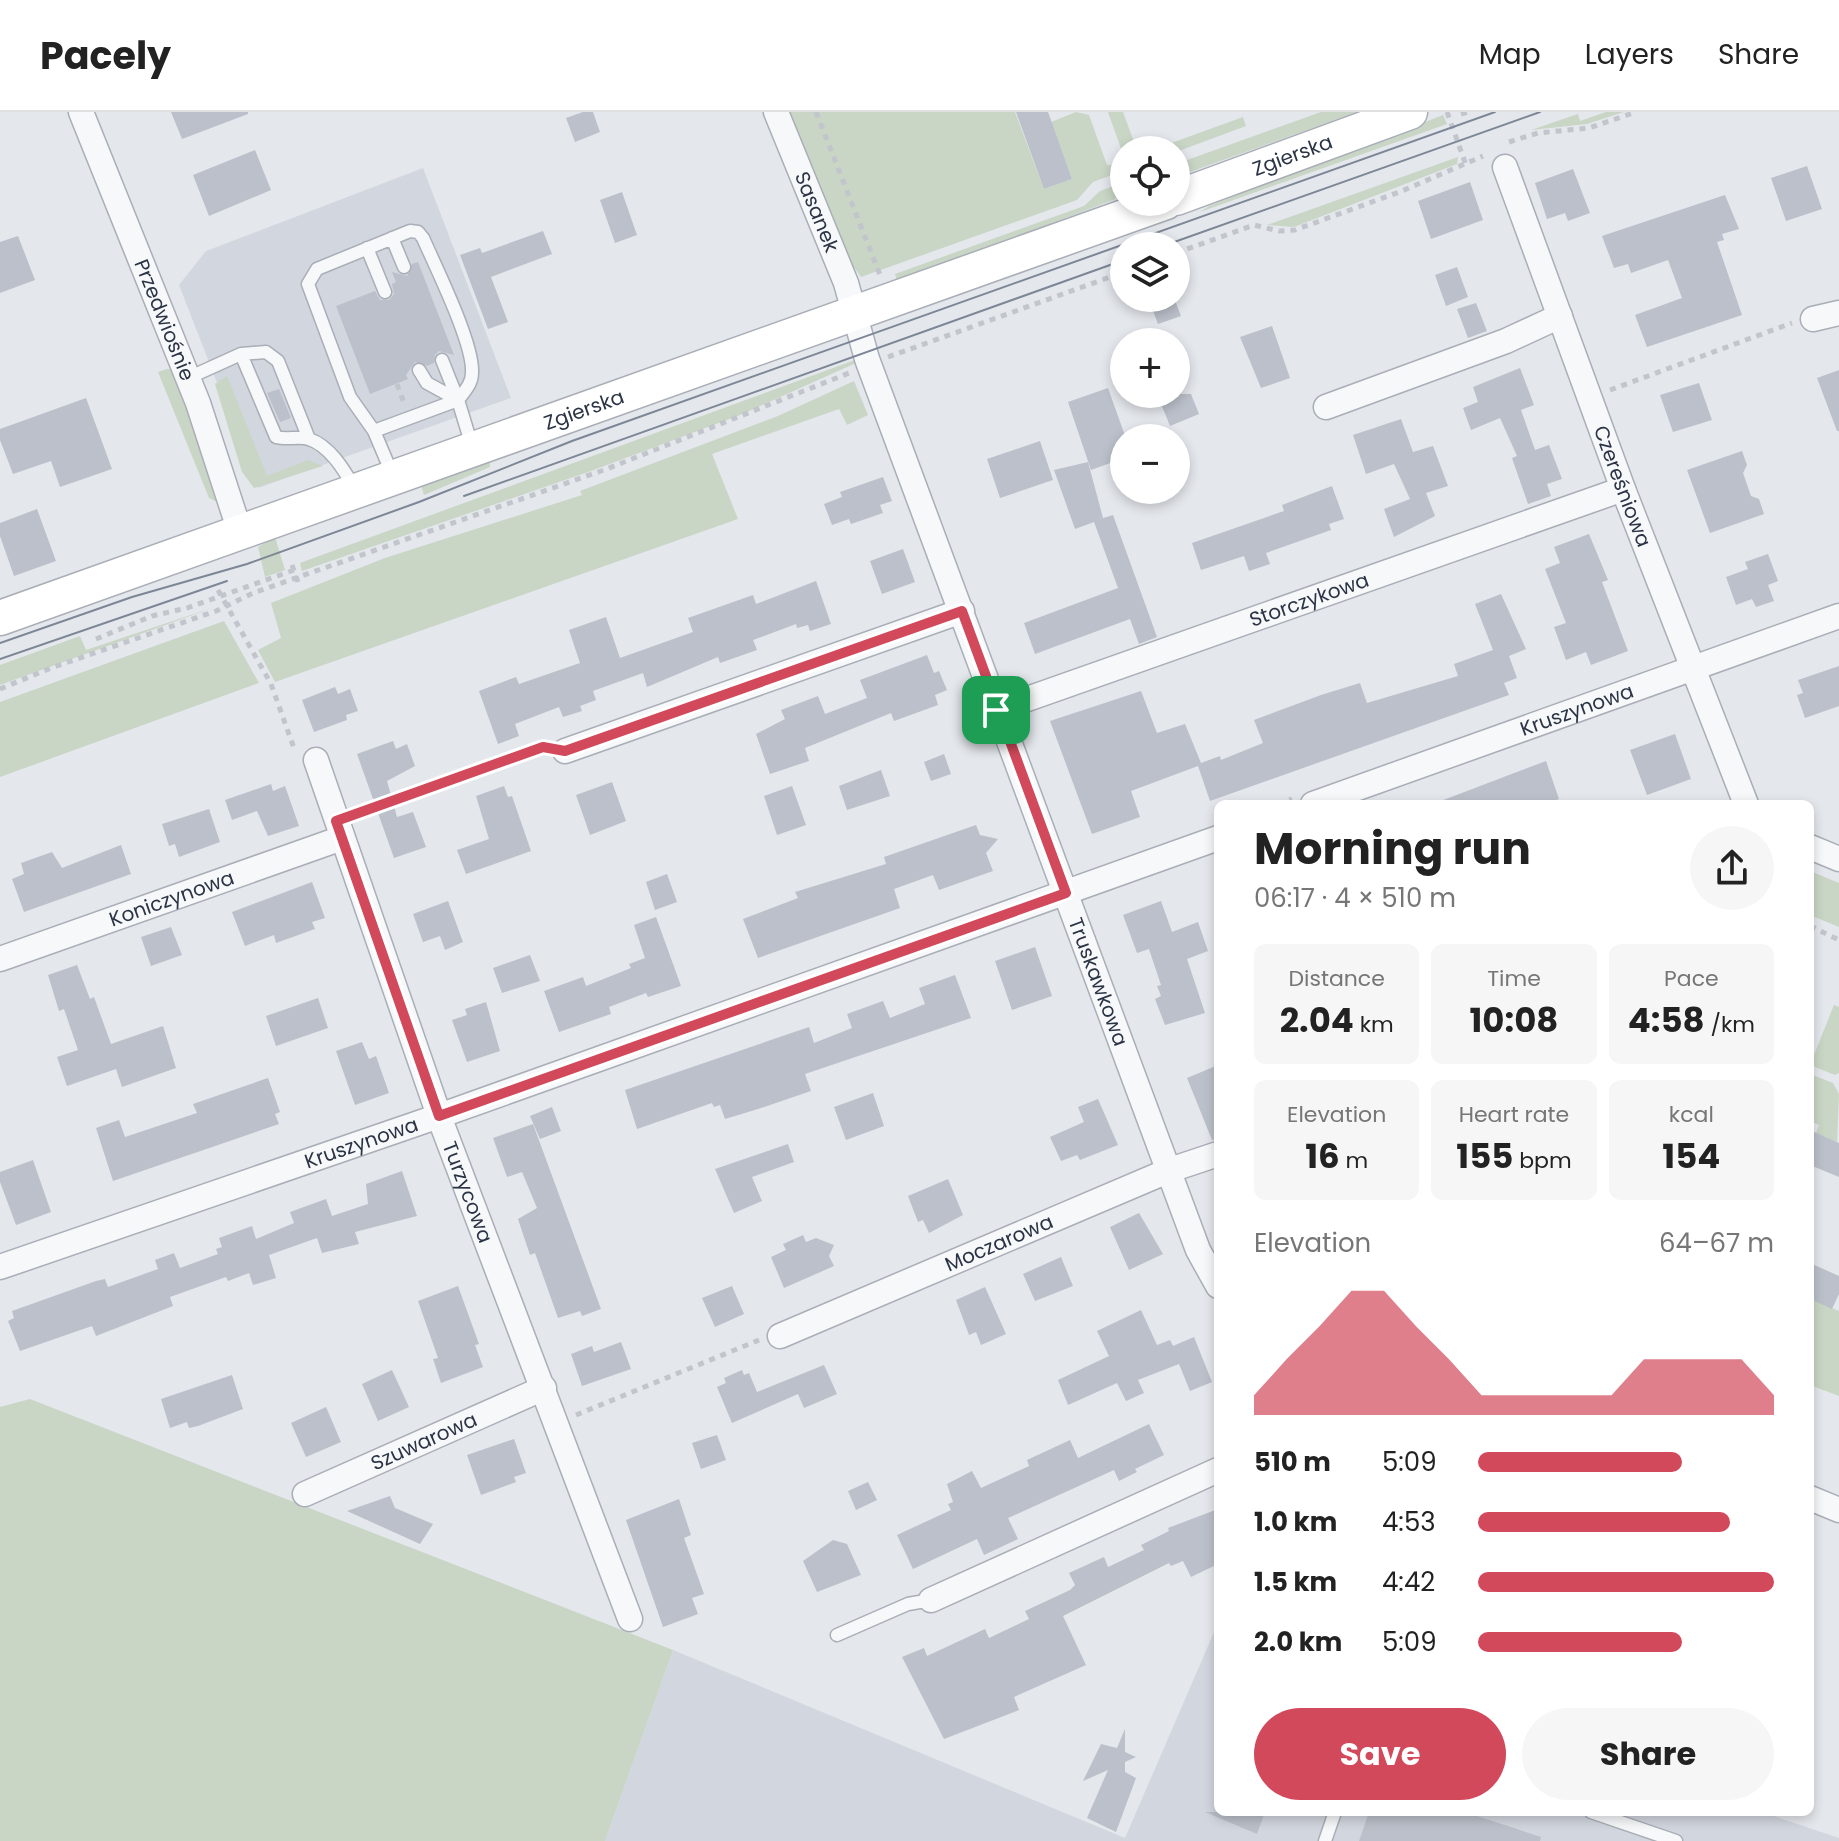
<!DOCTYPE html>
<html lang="en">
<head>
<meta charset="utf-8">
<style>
  body { margin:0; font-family:Poppins,sans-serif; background:#f6f6f6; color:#222; height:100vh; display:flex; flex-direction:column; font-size:30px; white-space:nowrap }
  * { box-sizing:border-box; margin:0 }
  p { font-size:26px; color:#767676 }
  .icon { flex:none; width:44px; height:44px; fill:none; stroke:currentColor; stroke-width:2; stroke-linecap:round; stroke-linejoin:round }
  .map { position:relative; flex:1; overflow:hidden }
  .panel { position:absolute; left:1214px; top:688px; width:600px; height:1016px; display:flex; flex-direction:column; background:#fff; border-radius:12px; box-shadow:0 4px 12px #0003 }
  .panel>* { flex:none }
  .tools { position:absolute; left:1110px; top:24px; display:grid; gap:16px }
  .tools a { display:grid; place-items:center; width:80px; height:80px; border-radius:50%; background:#fff; box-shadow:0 4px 12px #0003; font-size:40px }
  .pin { position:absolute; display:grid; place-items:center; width:68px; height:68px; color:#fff; margin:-34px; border-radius:16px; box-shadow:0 4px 12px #0006 }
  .round { display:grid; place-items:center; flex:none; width:84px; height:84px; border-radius:42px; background:#f6f6f6 }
  .headline { display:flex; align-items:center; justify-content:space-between; height:136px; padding:0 40px }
  h1 { font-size:44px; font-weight:700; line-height:60px }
  .figures { display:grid; grid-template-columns:repeat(3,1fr); gap:12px; height:136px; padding:8px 40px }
  .figures div { display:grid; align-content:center; border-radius:12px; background:#f6f6f6; text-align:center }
  .figures b { font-size:34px; font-weight:700 }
  .figures small { font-size:22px; font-weight:400 }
  .figures p { font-size:22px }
  .chart { height:224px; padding:16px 40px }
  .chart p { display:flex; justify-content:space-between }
  .chart svg { width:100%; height:144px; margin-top:8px; fill:#d1495b; opacity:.7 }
  .cta { display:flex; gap:16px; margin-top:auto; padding:16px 40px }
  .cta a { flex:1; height:92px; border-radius:48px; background:#d1495b; color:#fff; font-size:32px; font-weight:700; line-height:92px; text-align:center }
  .cta a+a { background:#f6f6f6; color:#222 }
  ul { padding:0 40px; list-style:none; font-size:26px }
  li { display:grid; grid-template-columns:128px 96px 1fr; align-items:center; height:60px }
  li i { height:20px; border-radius:10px; background:#d1495b }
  header { display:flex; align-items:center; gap:48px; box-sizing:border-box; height:112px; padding:0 40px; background:#fff; border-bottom:2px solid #e0e0e0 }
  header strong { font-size:38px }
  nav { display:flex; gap:44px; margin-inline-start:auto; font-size:28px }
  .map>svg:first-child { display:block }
  .built { fill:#d2d6de }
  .green { fill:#c9d6c5 }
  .building { fill:#bbc0ca }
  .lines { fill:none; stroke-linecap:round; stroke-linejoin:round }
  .service-casing { stroke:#a9aeb7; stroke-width:15 }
  .minor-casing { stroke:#a9aeb7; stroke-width:27 }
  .secondary-casing { stroke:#a9aeb7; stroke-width:37 }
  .path { stroke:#c2c5cb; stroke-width:5; stroke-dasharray:6 6; stroke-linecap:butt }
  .service { stroke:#f7f8fa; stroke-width:12 }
  .minor { stroke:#f7f8fa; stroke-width:24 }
  .secondary { stroke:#fff; stroke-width:34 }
  .tram { stroke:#7d8696; stroke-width:2 }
  .route-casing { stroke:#fff; stroke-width:16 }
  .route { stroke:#d1495b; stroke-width:10 }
  .labels { text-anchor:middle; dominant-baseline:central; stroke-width:7; stroke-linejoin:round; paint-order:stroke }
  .street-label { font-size:20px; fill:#2b3445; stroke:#f4f6f9 }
</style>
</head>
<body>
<header>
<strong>Pacely</strong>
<nav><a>Map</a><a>Layers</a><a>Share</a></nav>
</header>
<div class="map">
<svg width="1839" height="1729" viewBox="0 0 1839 1729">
  <rect width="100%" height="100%" fill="#e4e7ec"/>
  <!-- built -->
  <path class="built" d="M423,56L511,286L258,376L179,173L206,139Z
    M1215,1518L1218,1519V1700H1762L1839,1726V1729H605L673,1538L1125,1726Z"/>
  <!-- green -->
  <path class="green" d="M790,0H1015L1044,77L1072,67L1051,10L1076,0L1089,3L1107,53H1111L1115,62L1093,70L1077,88L861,165L848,147Z
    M1108,0H1123L1137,38H1124V45Z
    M1321,0H1357L1176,65V52Z
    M1606,0H1624L1587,12L1531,18L1578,2L1580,9Z
    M1443,3L1447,12L1200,100L1209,94Z
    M1243,5L1246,14L1176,40L1152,38Z
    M1458,45L1457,52L1294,115L1267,113Z
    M1120,72L1124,84L897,169L895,162L1084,94L1100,79Z
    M855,248L856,251L740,303L591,359L302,459L300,451Z
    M167,257L174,258L194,307L217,390L209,386L158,260Z
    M227,264L267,364L308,348L323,354L254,376L242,360L215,272Z
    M854,269L868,303L847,313L839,297L712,342L738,407L275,570L258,538L281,526L271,491L385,446L582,383L580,379L778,304Z
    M490,349V355L424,383L421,373Z
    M275,425L285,458L265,465L258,435Z
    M215,495L0,573V553L80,524L86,538Z
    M224,509L259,571L0,665V590Z
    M1810,759L1839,771V815L1810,803Z
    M1834,893L1839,895V961L1835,963L1810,953Z
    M1810,962L1833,971L1839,982L1837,1030L1816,1021L1819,1013L1810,1009Z
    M1810,1187L1839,1199V1284L1810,1273Z
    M30,1287L673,1538L605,1729H0V1295Z"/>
  <!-- building -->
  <path class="building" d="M171,0H248V2L182,27Z
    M583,0H593L600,20L575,30L566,6Z
    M1016,0H1048L1072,67L1044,77Z
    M255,38L271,78L209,104L193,63Z
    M1807,54L1822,97L1786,109L1771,66Z
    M1573,57L1590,101L1568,109L1565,101L1547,107L1535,71Z
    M1470,70L1483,108L1431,127L1418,89Z
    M622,80L637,123L615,131L600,88Z
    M1725,83L1739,117L1722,122L1724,128L1717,130L1742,203L1647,235L1635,203L1682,186L1668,148L1631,161L1628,152L1614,156L1602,124Z
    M543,119L552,142L491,165L508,210L488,217L460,143L480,136L482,141Z
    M18,124L35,168L0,181V130Z
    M418,150L454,243L439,239L435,243L434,251L427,254L415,250L406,263L408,267L370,282L336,194L375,179L380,188H389L394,182L392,172L396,170L392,160L407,164L412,152Z
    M1457,155L1468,185L1446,194L1435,163Z
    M1164,186H1174L1181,204L1158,212L1150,191Z
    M1476,191L1487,219L1468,226L1457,197Z
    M1272,214L1290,266L1261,276L1240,225Z
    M1520,256L1534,293L1521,298L1535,338L1549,333L1562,367L1547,372L1551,384L1528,392L1512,346L1517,344L1500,306L1471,318L1463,296L1478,290L1473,275Z
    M1839,258V319H1837L1817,266Z
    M1699,271L1712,308L1673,320L1660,283Z
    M1108,276L1124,321V346L1091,358L1068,290Z
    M279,277L291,306L280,310L267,281Z
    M1157,282H1191L1199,302L1170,314Z
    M86,286L112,357L60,375L51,349L13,362L0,328V317Z
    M1401,307L1413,340L1433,334L1448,374L1426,381L1435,404L1394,425L1384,397L1418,384L1410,387L1394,352L1366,362L1353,323Z
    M1040,329L1053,368L1000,386L987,347Z
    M1742,339L1747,353L1743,361L1751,384L1759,387L1764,402L1710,421L1687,358Z
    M1088,350L1103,406L1094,409L1113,403L1157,525L1139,532L1130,507L1035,542L1024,511L1118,476L1094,410L1075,417L1054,358Z
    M883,365L892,389L880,393L883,401L851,412L849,407L832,413L824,392L842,385L840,380Z
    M1332,374L1344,407L1329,412L1331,418L1266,441L1270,452L1249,459L1244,444L1201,458L1192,431L1284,399L1282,393Z
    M37,397L56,449L14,464L0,424V411Z
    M1589,422L1608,468L1602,470L1628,539L1591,553L1586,540L1566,548L1554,515L1566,511L1545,457L1560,451L1554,435Z
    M903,437L915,470L882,482L870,449Z
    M1768,442L1778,469L1768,473L1774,489L1756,495L1752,487L1736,493L1726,465L1748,457L1745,450Z
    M816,469L831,512L810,519L808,513L797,516L796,512L753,528L757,538L720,551L718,545L647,575L643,561L593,579L596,588L580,594L582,599L563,605L559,595L515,612L519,624L498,632L479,579L516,565L519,572L580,551L569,518L606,505L620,546L693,520L688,506L753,483L756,492Z
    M1501,482L1526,537L1509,544L1517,566L1504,571L1509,583L1210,689L1198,654L1131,679L1140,705L1092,722L1050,609L1141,579L1157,621L1185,612L1201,651L1220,644L1221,648L1263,631L1254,608L1321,583L1360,571L1367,591L1458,564L1454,552L1493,538L1475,492Z
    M927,543L934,561L939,559L947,578L935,583L938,593L894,609L891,601L805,636L809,649L770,662L756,622L785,607L781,598L818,584L825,602L867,586L860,568Z
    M1839,554V594L1805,606L1797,583L1803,581L1798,568Z
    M335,575L338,582L350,577L358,599L346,603L347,608L314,620L302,588Z
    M1675,622L1691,667L1647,683L1630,638Z
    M393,629L396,637L407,632L415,654L387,669L397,705L413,700L426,735L394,746L357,642Z
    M944,642L951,662L931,669L924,650Z
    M1546,649L1559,687L1545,692H1433Z
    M881,658L890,684L847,698L839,674Z
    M612,670L626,709L590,723L576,683Z
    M271,672L273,679L285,674L299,714L268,724L257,699L232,708L225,688Z
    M504,674L508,685L512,684L531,739L466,762L457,738L489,727L476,684Z
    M792,674L806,713L777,723L764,684Z
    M209,697L220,730L179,745L175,732L169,734L162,712Z
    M976,713L980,723L998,727L986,741L993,759L939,778L933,763L894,777L900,796L758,846L743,807L798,786L795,780L886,752L884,745Z
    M121,733L131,762L24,800L12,767L24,762L21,751L52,740L62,756Z
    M667,762L677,790L655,798L646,770Z
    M312,770L325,806L312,810L315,817L276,831L274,823L245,834L232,800Z
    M448,789L463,830L445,838L440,824L423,830L413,802Z
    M1161,789L1172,820L1198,810L1208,839L1187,847L1205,901L1165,913L1155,887L1161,884L1157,874L1161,873L1149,837L1137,841L1123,803Z
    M656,805L681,874L648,885L646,881L609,895L611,902L559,920L544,879L583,865L586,874L631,856L629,852L645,846L634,813Z
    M171,815L182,843L151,854L141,825Z
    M1035,835L1052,884L1012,898L995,849Z
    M530,843L540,869L502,881L493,856Z
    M77,853L90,887L94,885L111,932L163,914L176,956L122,975L116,957L67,974L57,945L78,938L64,897L59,899L48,863Z
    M955,863L971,906L805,962L811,979L758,997L725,1007L720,993L714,995L712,991L637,1017L625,978L809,915L814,931L852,916L847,902L883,889L890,906L925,892L919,876Z
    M318,886L328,916L276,934L266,904Z
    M486,890L500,939L467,950L452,908L467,903L465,897Z
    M362,930L369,947L376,944L389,981L355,993L336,939Z
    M1218,953V1027L1212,1028L1187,966Z
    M268,966L280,1000L275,1002L279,1012L113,1069L96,1016L119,1008L125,1025L197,1001L193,992Z
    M873,981L884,1014L846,1028L834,995Z
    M1098,987L1118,1033L1080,1048L1077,1043L1061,1049L1050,1025L1084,1010L1078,995Z
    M552,995L561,1019L540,1027L530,1004Z
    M533,1012L601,1197L582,1204L580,1199L558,1206L535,1141L530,1143L518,1107L537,1096L522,1060L507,1065L493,1026Z
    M1810,1018L1839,1031V1065L1810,1053Z
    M788,1032L794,1050L752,1065L762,1089L734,1101L715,1057Z
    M33,1048L51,1100L16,1113L0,1070V1060Z
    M402,1059L417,1104L355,1120L359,1132L322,1141L317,1126L269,1143L276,1166L253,1173L249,1161L228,1169L226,1165L170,1185L173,1194L96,1224L92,1214L20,1239L8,1209L14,1206L12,1199L96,1169L105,1167L108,1175L158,1157L155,1148L174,1141L180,1156L218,1142L216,1137L222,1135L219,1126L252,1114L256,1127L294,1111L290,1100L326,1087L332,1104L368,1092L366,1072Z
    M948,1067L963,1103L929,1121L923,1108L918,1110L908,1084Z
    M1139,1101L1163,1142L1129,1158L1110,1115Z
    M803,1123L806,1130L816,1126L834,1133L829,1144L834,1154L784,1176L771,1145L786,1138L783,1132Z
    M1061,1145L1073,1174L1035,1189L1023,1162Z
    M1810,1151L1839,1164V1182L1832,1197L1810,1187Z
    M458,1174L479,1232L475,1233L483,1255L441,1271L433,1247L438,1246L418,1189Z
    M732,1174L744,1202L715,1215L702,1186Z
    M985,1175L1006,1222L981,1233L976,1220L969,1223L956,1188Z
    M1141,1198L1157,1233L1170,1228L1173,1234L1194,1225L1212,1270L1190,1279L1179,1252L1138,1268L1144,1281L1126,1289L1117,1271L1068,1293L1058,1268L1109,1244L1097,1219Z
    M621,1230L631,1257L582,1274L571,1242L592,1234L594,1240Z
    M824,1253L837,1282L804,1296L798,1282L732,1311L717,1275L726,1271L724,1266L742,1258L744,1263L749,1261L757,1280Z
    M392,1258L409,1295L378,1309L362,1272Z
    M232,1263L243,1297L198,1314L189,1316L187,1310L170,1316L161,1287Z
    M326,1295L341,1330L306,1345L291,1311Z
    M1149,1312L1164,1343L1135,1357L1137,1360L1119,1369L1114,1358L1008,1406L1018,1427L984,1443L977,1427L913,1457L897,1423L951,1398L948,1392L953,1390L947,1372L972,1359L981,1376L1029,1354L1027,1348L1070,1328L1078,1346Z
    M717,1323L726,1348L701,1357L692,1331Z
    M514,1327L526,1361L514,1365L516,1370L481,1383L467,1343Z
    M868,1370L877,1388L856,1398L848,1379Z
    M390,1384L395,1396L433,1412L420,1432L347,1399Z
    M679,1387L691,1423L684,1426L704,1482L692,1486L698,1502L663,1515L626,1408Z
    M1218,1397V1452L1191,1465L1183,1449L1171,1454L1169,1451L1063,1504L1086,1553L1014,1585L1019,1598L944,1627L902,1545L924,1536L927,1544L985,1517L989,1526L1029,1507L1025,1499L1070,1478L1075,1473L1069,1461L1104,1445L1108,1455L1144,1438L1141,1433L1169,1419L1168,1416Z
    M833,1428L847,1432L861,1463L817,1480L803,1449Z
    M1125,1617V1640L1136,1645L1125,1650V1660L1136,1666L1116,1720L1087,1706L1108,1658L1083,1669L1101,1632L1117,1636Z
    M1205,1700H1265L1257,1722Z
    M1369,1700H1465L1541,1725L1540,1729H1359Z"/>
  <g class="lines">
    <defs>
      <path id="service" d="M392,126L404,155
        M367,136L385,180
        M241,242L266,240L278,249L309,327
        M442,248L458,288
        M419,258L427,271L458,288
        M188,266L241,242L276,325C287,328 299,324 309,327C330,334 344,358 354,375
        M374,319L350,285L308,172L317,157L410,119L418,120L423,126C436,156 474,232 472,261C472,272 464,280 458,288
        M393,364L374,319L458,288L472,334
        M837,1523L908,1492L931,1488
        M1591,1700L1676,1729
        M1325,1729L1335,1700"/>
      <g id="minor">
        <path id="s1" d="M81,0L198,291L240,420"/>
        <path id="s2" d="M776,0L846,171L867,247L1198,1138L1218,1174"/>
        <path id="s3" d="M1505,55L1623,377L1746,692"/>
        <path d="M1813,207L1839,201"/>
        <path d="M1326,295L1506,229L1560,204"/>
        <path id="s4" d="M996,598L1623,377"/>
        <path d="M565,639L962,499"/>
        <path id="s5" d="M316,648L443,1015L630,1507"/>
        <path id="s6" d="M1313,692L1839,504"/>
        <path d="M1810,735L1839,747"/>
        <path id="s7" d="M0,847L342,726"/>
        <path id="s8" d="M0,1155L439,1004L1218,726"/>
        <path id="s9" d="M780,1224L1170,1058L1218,1042"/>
        <path id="s10" d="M305,1382L544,1276"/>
        <path d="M1810,1386L1839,1398"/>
        <path d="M931,1488L1218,1358"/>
      </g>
      <g id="secondary">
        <path id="s11" d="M1176,86L1410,0"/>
        <path id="s12" d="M0,506L1166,90"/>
      </g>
    </defs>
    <!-- service casing -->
    <use href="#service" class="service-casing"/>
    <!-- minor casing -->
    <use href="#minor" class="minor-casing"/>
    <!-- secondary casing -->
    <use href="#secondary" class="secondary-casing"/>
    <!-- path -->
    <path class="path" d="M816,0L880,163
      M1447,0L1466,53
      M1461,2L1468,0
      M1509,30L1538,21L1589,16L1636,0
      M1176,141L1254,113L1279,119L1295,118L1402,79L1483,44
      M888,245L1124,160
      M397,272L404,291
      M1610,278L1792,211
      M292,453L299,473
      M218,478L271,572L295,639
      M96,527L152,504L187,496L294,458
      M0,577L51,556L216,499L253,481L604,358L849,261
      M1278,692L1292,687
      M360,701L542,636
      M1810,814L1839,828
      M576,1303L759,1228"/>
    <!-- service -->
    <use href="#service" class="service"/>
    <!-- minor -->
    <use href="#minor" class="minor"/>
    <!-- secondary -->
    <use href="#secondary" class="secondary"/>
    <!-- tram -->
    <path class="tram" d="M1163,134L1540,0
      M464,384L1124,148
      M0,531L132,485L247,452L419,390L572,329L1495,0
      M0,547L227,469"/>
  </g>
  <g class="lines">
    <defs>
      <path id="route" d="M962,499L1066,781L439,1004L336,709L543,635L565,639Z"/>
    </defs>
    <!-- route casing -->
    <use href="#route" class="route-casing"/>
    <!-- route -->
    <use href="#route" class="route"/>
  </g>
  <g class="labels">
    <!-- street labels -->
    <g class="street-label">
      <text stroke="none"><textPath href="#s11" startOffset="124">Zgierska</textPath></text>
      <text stroke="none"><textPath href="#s2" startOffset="108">Sasanek</textPath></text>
      <text stroke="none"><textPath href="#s1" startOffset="224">Przedwiośnie</textPath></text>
      <text stroke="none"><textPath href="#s12" startOffset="620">Zgierska</textPath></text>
      <text stroke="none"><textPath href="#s3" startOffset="340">Czereśniowa</textPath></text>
      <text stroke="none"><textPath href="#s4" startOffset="332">Storczykowa</textPath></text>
      <text stroke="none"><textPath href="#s6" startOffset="280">Kruszynowa</textPath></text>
      <text stroke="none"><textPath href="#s7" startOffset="182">Koniczynowa</textPath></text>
      <text stroke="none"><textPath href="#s2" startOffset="928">Truskawkowa</textPath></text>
      <text stroke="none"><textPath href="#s8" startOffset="382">Kruszynowa</textPath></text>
      <text stroke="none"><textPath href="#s5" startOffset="458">Turzycowa</textPath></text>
      <text stroke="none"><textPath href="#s9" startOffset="238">Moczarowa</textPath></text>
      <text stroke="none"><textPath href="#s10" startOffset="130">Szuwarowa</textPath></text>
    </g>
  </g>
</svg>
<div class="tools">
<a><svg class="icon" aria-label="locate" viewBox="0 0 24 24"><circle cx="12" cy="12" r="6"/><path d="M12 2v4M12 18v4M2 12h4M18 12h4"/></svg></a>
<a><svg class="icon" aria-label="layers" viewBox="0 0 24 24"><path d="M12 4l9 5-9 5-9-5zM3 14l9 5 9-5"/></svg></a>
<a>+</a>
<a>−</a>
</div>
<div class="pin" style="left:996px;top:598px;background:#1e9e55"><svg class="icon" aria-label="arrive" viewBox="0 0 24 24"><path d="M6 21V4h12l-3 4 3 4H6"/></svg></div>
<section class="panel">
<div class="headline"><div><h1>Morning run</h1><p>06:17 · 4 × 510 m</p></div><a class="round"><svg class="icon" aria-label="share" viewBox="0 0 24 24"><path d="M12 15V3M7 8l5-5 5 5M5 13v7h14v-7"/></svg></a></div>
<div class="figures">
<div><p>Distance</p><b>2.04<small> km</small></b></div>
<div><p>Time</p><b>10:08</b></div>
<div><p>Pace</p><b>4:58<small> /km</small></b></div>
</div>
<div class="figures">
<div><p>Elevation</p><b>16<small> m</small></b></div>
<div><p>Heart rate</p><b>155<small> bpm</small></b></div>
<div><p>kcal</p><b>154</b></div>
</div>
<div class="chart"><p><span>Elevation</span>64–67 m</p>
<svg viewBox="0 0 160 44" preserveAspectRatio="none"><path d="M0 44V38L10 27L20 17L30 6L40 6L50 17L60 27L70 38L80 38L90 38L100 38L110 38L120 27L130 27L140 27L150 27L160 38V44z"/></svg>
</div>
<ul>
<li><b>510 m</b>5:09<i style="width:69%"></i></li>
<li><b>1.0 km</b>4:53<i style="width:85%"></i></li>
<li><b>1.5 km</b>4:42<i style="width:100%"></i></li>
<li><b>2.0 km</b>5:09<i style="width:69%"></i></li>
</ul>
<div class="cta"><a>Save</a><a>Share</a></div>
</section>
</div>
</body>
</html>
